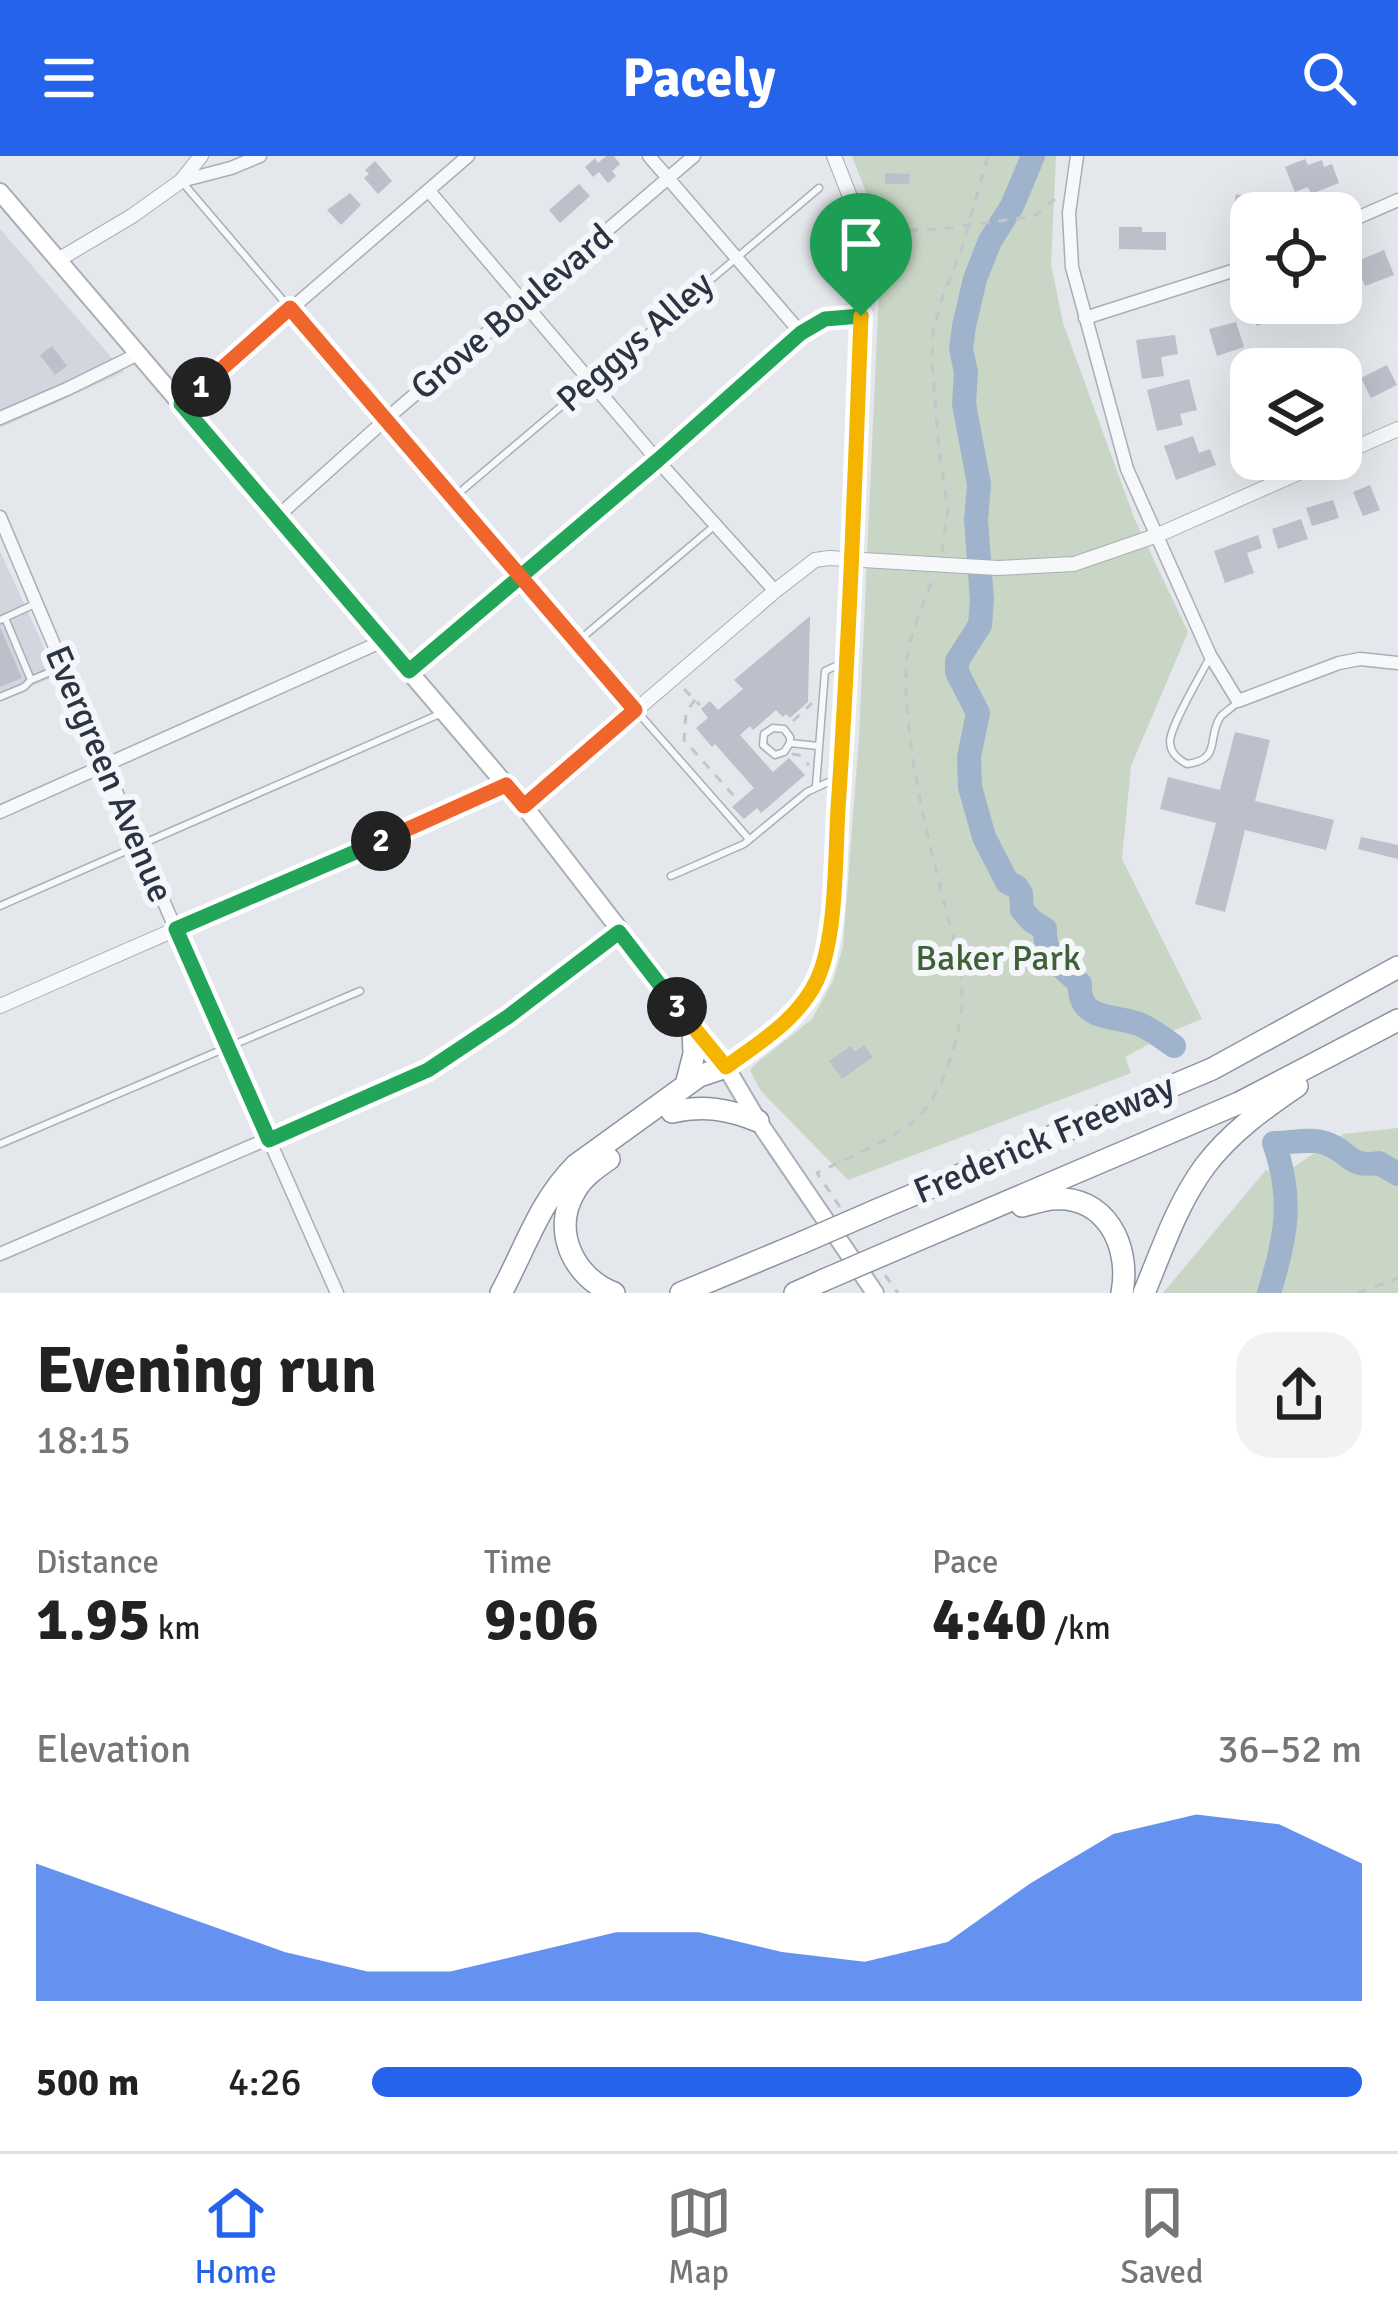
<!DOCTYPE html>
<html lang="en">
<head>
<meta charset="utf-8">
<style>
  body { margin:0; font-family:Signika,sans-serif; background:#f2f2f2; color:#222; height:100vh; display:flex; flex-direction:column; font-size:45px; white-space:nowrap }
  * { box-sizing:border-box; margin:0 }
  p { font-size:39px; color:#767676 }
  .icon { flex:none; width:66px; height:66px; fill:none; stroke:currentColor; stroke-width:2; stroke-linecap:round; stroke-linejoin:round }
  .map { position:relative; height:1137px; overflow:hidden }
  .drawer { display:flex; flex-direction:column; background:#fff; flex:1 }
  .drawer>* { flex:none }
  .buttons { position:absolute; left:1230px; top:36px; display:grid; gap:24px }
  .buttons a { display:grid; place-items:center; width:132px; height:132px; border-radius:24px; background:#fff; box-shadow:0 12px 48px #0002; font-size:60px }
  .pin { position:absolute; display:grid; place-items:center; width:102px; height:102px; color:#fff; margin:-123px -51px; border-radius:50% 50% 50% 0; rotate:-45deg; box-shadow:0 0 12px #0007 }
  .pin .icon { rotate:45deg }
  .km { position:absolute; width:60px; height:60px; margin:-30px; border-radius:50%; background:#222; color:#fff; font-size:33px; line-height:60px; text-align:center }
  .round { display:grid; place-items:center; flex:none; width:126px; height:126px; border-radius:36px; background:#f2f2f2 }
  .head { display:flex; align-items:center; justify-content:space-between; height:204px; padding:0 36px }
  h1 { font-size:66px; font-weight:800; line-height:90px }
  .figures { display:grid; grid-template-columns:repeat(3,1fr); gap:18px; height:204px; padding:12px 36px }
  .figures div { display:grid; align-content:center }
  .figures b { font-size:60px; font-weight:800 }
  .figures small { font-size:33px; font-weight:400 }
  .figures p { font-size:33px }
  .chart { height:336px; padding:24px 36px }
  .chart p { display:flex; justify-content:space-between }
  .chart svg { width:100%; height:216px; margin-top:12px; fill:#2563eb; opacity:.7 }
  ul { padding:0 36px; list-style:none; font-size:39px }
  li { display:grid; grid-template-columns:192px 144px 1fr; align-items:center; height:90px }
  li i { height:30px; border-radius:15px; background:#2563eb }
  header { display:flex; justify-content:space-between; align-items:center; height:156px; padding:0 36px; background:#2563eb; color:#fff; font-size:54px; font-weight:800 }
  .dock { display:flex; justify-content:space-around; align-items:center; height:168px; border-top:3px solid #e0e0e0; background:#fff; font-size:33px; color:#767676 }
  .dock a { display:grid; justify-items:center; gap:6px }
  .dock .active { color:#2563eb }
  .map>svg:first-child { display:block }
  .built { fill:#d2d6de }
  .green { fill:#c9d6c5 }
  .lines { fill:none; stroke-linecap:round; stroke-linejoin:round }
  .river { stroke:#9fb4cc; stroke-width:24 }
  .building { fill:#bbc0ca }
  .service-casing { stroke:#a9aeb7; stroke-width:9 }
  .minor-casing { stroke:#a9aeb7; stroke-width:15 }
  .tertiary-casing { stroke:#a9aeb7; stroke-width:16 }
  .secondary-casing { stroke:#a9aeb7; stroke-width:20 }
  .motorway-casing { stroke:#8b94a3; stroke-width:24 }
  .path { stroke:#c2c5cb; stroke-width:3; stroke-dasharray:9 9; stroke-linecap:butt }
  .service { stroke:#f7f8fa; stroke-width:6 }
  .minor { stroke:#f7f8fa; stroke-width:12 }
  .tertiary { stroke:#f7f8fa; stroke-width:14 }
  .secondary { stroke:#fff; stroke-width:16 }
  .motorway { stroke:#fff; stroke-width:21 }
  .motorway-bridge-casing { stroke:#8b94a3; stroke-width:24; stroke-linecap:butt }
  .motorway-bridge { stroke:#fff; stroke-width:21 }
  .split-1-casing { stroke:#fff; stroke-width:24 }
  .split-2-casing { stroke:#fff; stroke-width:24 }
  .split-3-casing { stroke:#fff; stroke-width:24 }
  .split-4-casing { stroke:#fff; stroke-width:24 }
  .split-1 { stroke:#22a559; stroke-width:15 }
  .split-2 { stroke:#f0652b; stroke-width:15 }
  .split-3 { stroke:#22a559; stroke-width:15 }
  .split-4 { stroke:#f5b400; stroke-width:15 }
  .labels { text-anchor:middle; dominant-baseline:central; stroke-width:12; stroke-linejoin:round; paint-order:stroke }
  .street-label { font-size:36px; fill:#2b3445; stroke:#f4f6f9 }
  .park-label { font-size:36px; fill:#3f6138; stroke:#f4f6f9 }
</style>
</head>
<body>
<header><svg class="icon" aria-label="menu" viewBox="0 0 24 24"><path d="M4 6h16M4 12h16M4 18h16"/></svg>Pacely<svg class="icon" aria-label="search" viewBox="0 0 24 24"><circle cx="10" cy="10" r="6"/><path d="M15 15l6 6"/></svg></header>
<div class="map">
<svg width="1398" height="1137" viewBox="0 0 1398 1137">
  <rect width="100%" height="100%" fill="#e4e7ec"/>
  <!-- built -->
  <path class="built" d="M0,73L124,216L0,272Z
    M0,395L57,520L0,543Z"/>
  <!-- green -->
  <path class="green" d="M852,0H1056L1051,108L1063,167L1135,364L1188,476L1131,610L1122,703L1202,863L1177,873L1125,901L1131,917L848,1024L761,935L750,915L754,909L812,863L833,825L843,790L859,581L880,112L874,57Z
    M1398,972V1137H1163L1266,1014L1282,1019L1343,978Z"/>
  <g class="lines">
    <!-- river -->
    <path class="river" d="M1033,0L1012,50L990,85L975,123L964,170L961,193L966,216L964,248L979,328L976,364L982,444L980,469L957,505V516L978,557L969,601L970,631L984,681L1007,726L1017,731L1021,738L1022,754L1032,765L1045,773C1044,802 1061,809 1080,828C1078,865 1113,859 1139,868C1152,873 1162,882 1174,890
      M1269,1137C1286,1082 1294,1043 1274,987C1290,987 1311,982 1325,987C1350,995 1347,1012 1379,1007L1398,1018"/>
  </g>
  <!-- building -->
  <path class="building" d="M606,0H614L620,8L612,15L616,20L608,27L599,16L593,21L585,11L595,2L598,7Z
    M1305,3L1308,9L1322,4L1324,11L1332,8L1339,27L1311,38L1308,31L1295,36L1285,11Z
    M375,5L392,25L378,38L364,22L369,18L365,14Z
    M885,17L910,18L909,28H885Z
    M579,28L590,40L560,67L549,54Z
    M350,37L361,49L341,69L327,54Z
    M1236,38L1271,46L1268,57H1251V60L1232,56Z
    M1119,71H1142V76H1166V94L1119,93Z
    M1384,94L1394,119L1365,130L1355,106Z
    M1348,106L1357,126L1341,132V109Z
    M1264,147H1272L1278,161L1257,170L1249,154Z
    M1236,166L1244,191L1217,200L1209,173Z
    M1175,179L1178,198L1161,201L1164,220L1142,223L1136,184Z
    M52,190L67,210L55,219L40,199Z
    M1387,209L1397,229L1371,242L1361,222Z
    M1189,223L1197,254L1180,258L1183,269L1157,275L1147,234Z
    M1347,228L1356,249L1341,255V231Z
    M1246,254L1249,262L1251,261V294L1236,258Z
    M1193,280L1199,297L1210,293L1216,309L1176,324L1164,290Z
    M1370,329L1380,354L1363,360L1353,336Z
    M1333,344L1339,362L1312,370L1306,352Z
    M1301,363L1308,383L1278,393L1272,373Z
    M1258,379L1262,392L1247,397L1254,417L1225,427L1214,395Z
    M810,460L808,546L790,562L786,558L783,561L776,554L753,574L750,570L740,579L773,616L789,602L805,619L761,657L757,652L744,663L732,651L754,632L715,588L712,591L696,572L708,562L701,553L710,545L718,554L743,533L734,524Z
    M0,471L22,522L0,531Z
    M1235,576L1270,584L1255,645L1334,664L1326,694L1245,674L1225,756L1195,748L1216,667L1160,653L1168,621L1220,634Z
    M1361,681L1398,689V703L1358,693Z
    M864,889L873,901L842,923L829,905L851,890L855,896Z"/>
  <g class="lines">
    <defs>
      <path id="service" d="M183,27L519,421L749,683
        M453,342L819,32
        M5,462L31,524L60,512
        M0,464L35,448
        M577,486L713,371
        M1209,503C1200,520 1171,569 1170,585C1170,597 1178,603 1187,608C1223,603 1206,581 1221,560C1222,559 1236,548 1238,546
        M0,541L24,531L31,524
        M790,587V581L784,573L773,572L764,578L763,589L775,599L784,596L790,587L818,590
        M816,630L825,515L842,507
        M671,720L744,688L807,636L837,622
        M0,750L442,557
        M0,988L360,835"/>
      <path id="minor" d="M649,0L801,177
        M1077,0L1069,57L1072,111L1127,313L1210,499L1238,545L1339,507L1360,503L1398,507
        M181,25L231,12L260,0
        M429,35L658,305L775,435
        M1341,69L1398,44
        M1085,162L1251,109
        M181,248L468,0
        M0,262L67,233L138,198
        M0,361L139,690L337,1137
        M277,361L385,264L694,0
        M408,515L658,305L801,177L825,163L861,160
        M0,656L383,485
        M0,1098L428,914L509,860L619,776"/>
      <path id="tertiary" d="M58,104L132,60L181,25L201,0
        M1341,298L1398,273
        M524,650L775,435L815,404L829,402L998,412L1074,408L1158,379L1330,303
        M0,850L506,629
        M726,911L793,860L810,839L826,798L840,620L863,113L856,56L834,0"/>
      <path id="secondary" d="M0,36L524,650L726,911L758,965L875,1137"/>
      <path id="motorway" d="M686,929L694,898L693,871
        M672,956C704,949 728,953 758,965
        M609,1003C596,1012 583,1021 575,1035C551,1075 574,1122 614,1137
        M1022,1050C1031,1048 1042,1044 1051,1043C1106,1038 1131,1090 1122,1137
        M877,1054L1212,913L1398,811
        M901,1091L1239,947L1398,864
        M501,1137C526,1091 539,1046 576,1009L699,920L726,911
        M681,1137L801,1087
        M795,1137L824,1124
        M1144,1137C1162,1094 1177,1048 1205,1010C1230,977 1263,953 1297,930"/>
    </defs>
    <!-- service casing -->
    <use href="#service" class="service-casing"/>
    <!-- minor casing -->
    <use href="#minor" class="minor-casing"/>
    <!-- tertiary casing -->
    <use href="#tertiary" class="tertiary-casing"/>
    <!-- secondary casing -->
    <use href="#secondary" class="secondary-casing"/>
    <!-- motorway casing -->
    <use href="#motorway" class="motorway-casing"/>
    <!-- path -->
    <path class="path" d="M873,76L940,73L1034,60L1059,40
      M942,396L948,352L939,295L932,205L933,175L943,140L961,95L988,0
      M684,533L700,549
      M695,544L686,556L684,584L735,641
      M793,565L812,547
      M792,598L799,599L809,609
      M840,1051L817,1017C845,1003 900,981 920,959C945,933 962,876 962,841C962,805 949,768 941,734C924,666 905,587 906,518C906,483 922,454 933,422
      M885,1119L898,1137
      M1358,1137L1398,1122"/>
    <!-- service -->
    <use href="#service" class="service"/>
    <!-- minor -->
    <use href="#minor" class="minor"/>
    <!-- tertiary -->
    <use href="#tertiary" class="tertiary"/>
    <!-- secondary -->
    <use href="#secondary" class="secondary"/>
    <!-- motorway -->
    <use href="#motorway" class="motorway"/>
    <defs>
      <path id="motorway-bridge" d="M801,1087L877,1054
        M824,1124L901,1091"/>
    </defs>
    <!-- motorway-bridge casing -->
    <use href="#motorway-bridge" class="motorway-bridge-casing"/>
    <!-- motorway-bridge -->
    <use href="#motorway-bridge" class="motorway-bridge"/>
  </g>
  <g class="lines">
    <defs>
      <path id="split-1" d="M201,231L181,248L409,515L658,304L801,177L825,163L861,160"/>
      <path id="split-2" d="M201,231L290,152L635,554L524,650L506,629L381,685"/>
      <path id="split-3" d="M381,685L176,773L269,984L428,914L509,860L619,776L677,851"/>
      <path id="split-4" d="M677,851L726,911C760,886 798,864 817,824C837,781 835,702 838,653C849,489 855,324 861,160"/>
    </defs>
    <!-- split-1 casing -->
    <use href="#split-1" class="split-1-casing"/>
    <!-- split-2 casing -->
    <use href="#split-2" class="split-2-casing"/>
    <!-- split-3 casing -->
    <use href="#split-3" class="split-3-casing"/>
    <!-- split-4 casing -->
    <use href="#split-4" class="split-4-casing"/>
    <!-- split-1 -->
    <use href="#split-1" class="split-1"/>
    <!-- split-2 -->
    <use href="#split-2" class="split-2"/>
    <!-- split-3 -->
    <use href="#split-3" class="split-3"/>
    <!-- split-4 -->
    <use href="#split-4" class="split-4"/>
  </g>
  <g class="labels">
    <!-- street labels -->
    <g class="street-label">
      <text transform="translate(512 156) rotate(-40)">Grove Boulevard</text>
      <text transform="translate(635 186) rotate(-41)">Peggys Alley</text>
      <text transform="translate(109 618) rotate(67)">Evergreen Avenue</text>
      <text transform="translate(1044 983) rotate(-23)">Frederick Freeway</text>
    </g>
    <!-- park labels -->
    <g class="park-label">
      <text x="998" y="802">Baker Park</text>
    </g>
  </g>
</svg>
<div class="buttons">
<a><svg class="icon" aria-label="locate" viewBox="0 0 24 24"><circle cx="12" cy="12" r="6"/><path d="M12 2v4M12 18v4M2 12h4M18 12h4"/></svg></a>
<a><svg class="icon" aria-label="layers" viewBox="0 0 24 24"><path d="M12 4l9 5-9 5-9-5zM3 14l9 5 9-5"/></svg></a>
</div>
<div class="pin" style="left:861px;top:160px;background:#1e9e55"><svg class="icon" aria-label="arrive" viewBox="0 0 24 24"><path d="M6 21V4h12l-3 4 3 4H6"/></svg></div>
<b class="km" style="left:201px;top:231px">1</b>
<b class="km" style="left:381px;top:685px">2</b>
<b class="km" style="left:677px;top:851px">3</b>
</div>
<section class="drawer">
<div class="head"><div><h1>Evening run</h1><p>18:15</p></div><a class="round"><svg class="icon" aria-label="share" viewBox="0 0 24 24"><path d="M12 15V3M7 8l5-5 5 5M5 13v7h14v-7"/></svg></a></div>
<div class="figures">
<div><p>Distance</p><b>1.95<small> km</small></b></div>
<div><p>Time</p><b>9:06</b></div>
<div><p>Pace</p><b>4:40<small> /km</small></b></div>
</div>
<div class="chart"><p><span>Elevation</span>36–52 m</p>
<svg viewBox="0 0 160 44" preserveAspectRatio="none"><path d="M0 44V16L10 22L20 28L30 34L40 38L50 38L60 34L70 30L80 30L90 34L100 36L110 32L120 20L130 10L140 6L150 8L160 16V44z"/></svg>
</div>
<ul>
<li><b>500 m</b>4:26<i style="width:100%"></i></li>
</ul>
</section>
<nav class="dock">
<a class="active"><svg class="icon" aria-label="home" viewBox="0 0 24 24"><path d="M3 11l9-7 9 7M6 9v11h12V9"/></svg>Home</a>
<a><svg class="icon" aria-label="map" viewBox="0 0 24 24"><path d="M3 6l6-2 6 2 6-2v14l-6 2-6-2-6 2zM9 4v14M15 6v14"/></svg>Map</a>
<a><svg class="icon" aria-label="saved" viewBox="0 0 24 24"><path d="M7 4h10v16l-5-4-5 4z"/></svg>Saved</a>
</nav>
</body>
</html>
